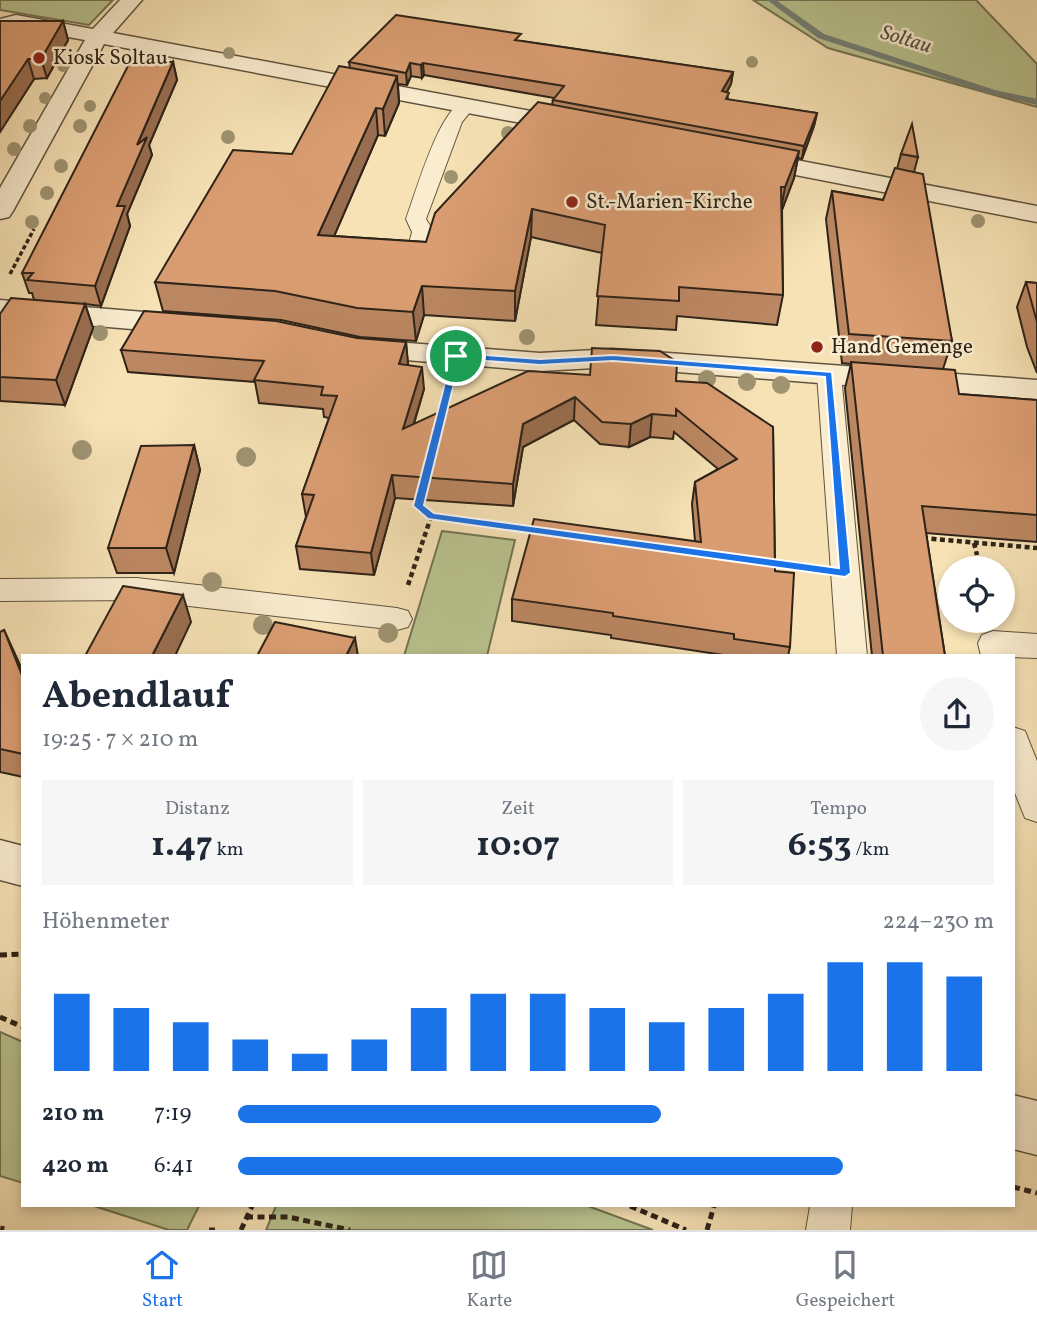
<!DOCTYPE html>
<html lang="de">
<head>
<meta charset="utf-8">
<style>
  body { margin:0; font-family:Vollkorn,serif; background:#f6f6f7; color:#1f2937; height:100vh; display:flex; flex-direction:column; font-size:26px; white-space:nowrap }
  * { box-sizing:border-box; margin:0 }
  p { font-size:23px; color:#747a83 }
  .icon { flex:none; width:38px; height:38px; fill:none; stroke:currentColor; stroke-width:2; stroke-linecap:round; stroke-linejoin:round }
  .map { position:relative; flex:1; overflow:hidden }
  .panel { position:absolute; left:21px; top:654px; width:994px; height:553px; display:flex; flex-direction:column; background:#fff; border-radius:0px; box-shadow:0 4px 10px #0003 }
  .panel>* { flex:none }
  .tools { position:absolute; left:938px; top:556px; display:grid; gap:14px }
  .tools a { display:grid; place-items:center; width:77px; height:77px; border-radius:50%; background:#fff; box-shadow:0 4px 10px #0003; font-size:35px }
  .pin { position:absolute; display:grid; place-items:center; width:60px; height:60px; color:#fff; margin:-30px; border:4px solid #fff; border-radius:50%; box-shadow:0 2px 7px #0007 }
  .round { display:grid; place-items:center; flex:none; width:74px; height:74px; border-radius:37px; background:#f6f6f7 }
  .overview { display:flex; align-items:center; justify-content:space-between; height:119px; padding:0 21px }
  h1 { font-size:38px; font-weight:700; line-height:52px }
  .stats { display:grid; grid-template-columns:repeat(3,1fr); gap:10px; height:119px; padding:7px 21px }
  .stats div { display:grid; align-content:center; border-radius:0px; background:#f6f6f7; text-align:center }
  .stats b { font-size:35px; font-weight:700 }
  .stats small { font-size:19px; font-weight:400 }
  .stats p { font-size:19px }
  .chart { height:196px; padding:14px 21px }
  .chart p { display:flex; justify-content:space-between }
  .chart svg { width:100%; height:126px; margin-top:7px; stroke:#1a73e8; stroke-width:6 }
  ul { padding:0 21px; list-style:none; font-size:23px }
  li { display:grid; grid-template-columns:112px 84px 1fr; align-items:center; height:52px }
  li i { height:18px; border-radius:9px; background:#1a73e8 }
  .dock { display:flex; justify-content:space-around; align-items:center; height:98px; border-top:2px solid #e0e1e3; background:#fff; font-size:19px; color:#747a83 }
  .dock a { display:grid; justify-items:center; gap:4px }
  .dock .current { color:#1a73e8 }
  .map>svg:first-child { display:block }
  .green { fill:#b9c490; stroke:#747454; stroke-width:2 }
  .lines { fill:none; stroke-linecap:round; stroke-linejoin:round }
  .stream { fill:#727f77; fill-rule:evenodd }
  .lane-casing { stroke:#60533f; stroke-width:2 }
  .street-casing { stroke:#60533f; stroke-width:3 }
  .path-far2 { stroke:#2e2318; stroke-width:3.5; stroke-dasharray:4.5 2.5; stroke-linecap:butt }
  .path-far1 { stroke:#2e2318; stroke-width:4.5; stroke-dasharray:5 3.5; stroke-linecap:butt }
  .path { stroke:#2e2318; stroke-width:5; stroke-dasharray:7 4.5; stroke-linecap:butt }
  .lane { fill:#f9eccf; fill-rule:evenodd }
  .street { fill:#f9eccf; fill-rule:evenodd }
  .rail { stroke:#2e2318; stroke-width:7; stroke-dasharray:16 16; stroke-linecap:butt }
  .tree { fill:#9f9372 }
  .wall { fill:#bb8762; stroke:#2e2318; stroke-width:2; fill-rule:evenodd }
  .shaded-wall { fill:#996e50; stroke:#2e2318; stroke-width:2 }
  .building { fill:#da9d72; stroke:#2e2318; stroke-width:2 }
  .route { fill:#1a73e8; stroke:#fff; stroke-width:2; fill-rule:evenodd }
  .poi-dot { fill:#8f2418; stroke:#f9eccf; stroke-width:2.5 }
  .labels { text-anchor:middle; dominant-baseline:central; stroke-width:5; stroke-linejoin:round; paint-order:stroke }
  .far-water-label { font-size:21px; font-style:italic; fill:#505147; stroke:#f9eccf }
  .far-poi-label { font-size:21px; fill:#2e2318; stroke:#f9eccf; text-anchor:start }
</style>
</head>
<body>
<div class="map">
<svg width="1037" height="1230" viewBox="0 0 1037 1230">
  <rect width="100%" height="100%" fill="#f6e2b5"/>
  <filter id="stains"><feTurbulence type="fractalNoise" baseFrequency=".00286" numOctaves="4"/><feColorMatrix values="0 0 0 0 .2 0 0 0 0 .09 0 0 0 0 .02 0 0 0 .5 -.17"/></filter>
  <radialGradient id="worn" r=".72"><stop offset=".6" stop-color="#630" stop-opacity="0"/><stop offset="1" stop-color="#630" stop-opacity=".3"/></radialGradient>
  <!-- green -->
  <path class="green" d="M0,0H113L89,25L0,10Z
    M753,0H976L1037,64V107L828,48Z
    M442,531L515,540L487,656H404Z
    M0,1032L23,1042V1183L0,1176Z
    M94,1206H199L187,1230H169Z
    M276,1206H588L653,1230H266Z"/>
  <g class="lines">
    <!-- stream -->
    <path class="stream" d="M767,0H776L824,34L995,90L1037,99V105L990,94L818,38Z"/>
    <defs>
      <path id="lane" d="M466,100L475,106L462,122L426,219L434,232L425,260H409L406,255L412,232L406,219C416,193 439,107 466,100Z
        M829,367L838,369L841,374L867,656H837L817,374L820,369Z
        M137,578L397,608L408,611L412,619L408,627L397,630L137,600L0,601V579Z
        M993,631L1037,634V658L981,656L978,643L982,635Z
        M1013,727L1025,731L1037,761V822L1025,818L1013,788Z
        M810,1206H852L850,1230H806Z"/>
      <path id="street" d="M120,0H142L113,33L574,119L583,121L586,126L583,131L574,133L104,44L13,211L9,217L0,219V188L85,40L17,28L0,32V19L16,15L93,29Z
        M743,150L1037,206V222L734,163L730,158L734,153Z
        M0,300L192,316L203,319L207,325L203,331L192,334L0,318Z
        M355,339L540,353L613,349L1037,380V400L613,367L540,371L344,355L340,348L344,341Z
        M0,840L23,846V886L0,880Z
        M1013,1095L1037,1101V1155L1013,1149Z"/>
    </defs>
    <!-- lane casing -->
    <use href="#lane" class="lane-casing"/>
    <!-- street casing -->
    <use href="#street" class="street-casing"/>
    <!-- path-far2 -->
    <path class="path-far2" d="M10,274L34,229
      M441,416L448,387"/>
    <!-- path-far1 -->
    <path class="path-far1" d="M420,495L418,506L431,517L534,531
      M923,538L1037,548
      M974,543L977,555
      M772,563L805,568
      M408,585L431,517"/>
    <!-- path -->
    <path class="path" d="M0,955L23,954
      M0,1017L23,1027
      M1013,1187L1037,1193
      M630,1206L686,1230
      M246,1217H288L350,1230
      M209,1230H215
      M241,1230L252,1206
      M707,1230L714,1206"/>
    <!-- lane -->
    <use href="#lane" class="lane"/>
    <!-- street -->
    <use href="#street" class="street"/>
    <!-- rail -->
    <path class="rail" d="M0,1229L4,1230"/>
  </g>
  <!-- trees -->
  <g class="tree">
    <circle cx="229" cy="53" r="6"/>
    <circle cx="752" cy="62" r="6"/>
    <circle cx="63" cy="66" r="6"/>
    <circle cx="45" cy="98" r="6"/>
    <circle cx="90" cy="106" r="6"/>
    <circle cx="30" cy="126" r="7"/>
    <circle cx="80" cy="126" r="7"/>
    <circle cx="508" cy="133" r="7"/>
    <circle cx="228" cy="137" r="7"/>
    <circle cx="14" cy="149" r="7"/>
    <circle cx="61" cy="166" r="7"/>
    <circle cx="451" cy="177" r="7"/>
    <circle cx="47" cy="193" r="7"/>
    <circle cx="978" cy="221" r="7"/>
    <circle cx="32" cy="222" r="7"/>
    <circle cx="100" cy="333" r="8"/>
    <circle cx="527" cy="337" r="8"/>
    <circle cx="707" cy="379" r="9"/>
    <circle cx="747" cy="382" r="9"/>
    <circle cx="781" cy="385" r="9"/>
    <circle cx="82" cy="450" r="10"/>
    <circle cx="246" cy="457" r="10"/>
    <circle cx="212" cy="582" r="10"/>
    <circle cx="263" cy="625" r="10"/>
    <circle cx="388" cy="633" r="10"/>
  </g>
  <!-- wall -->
  <path class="wall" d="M0,21H63L68,40L47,78L34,79L0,132Z
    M521,41L733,72L731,84L727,92L728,100L817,113L814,126L802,159L798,158L794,178L782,210L783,295L777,325L677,316L676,330L596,325L602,253L531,237L515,321L424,315L416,341L360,337L281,320L163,311L155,282L292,154L350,68L349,62ZM424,75L554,98L553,100L552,105L426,242L334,236L378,135L385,136L399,103L398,84L407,85L411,76L422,78Z
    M173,62L177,80L149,145L152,155L127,214L130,226L101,306L85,304L93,328L65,405L0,401V314L34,300L32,293H29L22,273Z
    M901,154L918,157L914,172L952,341L943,369L959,394L1037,400V542L926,533L945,656H872L845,388L851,364L842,363L826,219L832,191L883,200L897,169Z
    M1026,282L1037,283V373L1027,347L1017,307Z
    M357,338L406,342L408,365L424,389L414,424L676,381L773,427L775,571L790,647L788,656H730L611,638V635L512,621V599L695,541L692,504L695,482L718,469L674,432L673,439L650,437L629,447L600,444L574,420L523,447L513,506L395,498L374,575L300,569L296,546L306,517L302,494L329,418L324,417L323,409L259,403L255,382L128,372L121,350Z
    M194,445L200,470L174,573H117L108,548Z
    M4,630L23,672V777L0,772V632Z"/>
  <!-- shaded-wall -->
  <path class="shaded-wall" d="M63,21L68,40L47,78L41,59Z
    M28,59L34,79L0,132V101Z
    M173,62L177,80L149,145L152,155L127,214L130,226L101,306L95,286L117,206L137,145Z
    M410,63L411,76L407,85L406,73Z
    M423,63L424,75L422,78L421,65Z
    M733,72L731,84L720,104L722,91Z
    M397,76L399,103L385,136L383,109Z
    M376,108L378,135L322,264L318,235Z
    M817,113L814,126L802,159L804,146Z
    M799,151L794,178L780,215L785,187Z
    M532,209L531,237L515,321V291Z
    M422,286L424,315L416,341L413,312Z
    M85,304L93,328L65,405L56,380Z
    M406,342L408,364L401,387L399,364Z
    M422,367L424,389L405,452L403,429Z
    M575,397L574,420L523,447L513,506V484L523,424Z
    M652,414L650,437L629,447L631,424Z
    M194,445L200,470L174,573L166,548Z
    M392,475L395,498L374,575L371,553Z
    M183,595L191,622L175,656H152Z
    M4,630L23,672V678Z
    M355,638L358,656H346Z"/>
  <!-- building -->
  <path class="building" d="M396,15L521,34L515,40L733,72L722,91L729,93L726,99L817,113L804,146L553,100L564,86L423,63L421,65L410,63L406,73L349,62Z
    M0,21H63L41,59H28L0,101Z
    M130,62H173L137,145L147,137L117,206H125L95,286L27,280L33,273H22Z
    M339,66L397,76L383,109L376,108L318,235L426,242L435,213L538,102L799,151L785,187H781L783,295L679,287V301L597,296L605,225L532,209L515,291L422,286L413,312L357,308L275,291L155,282L233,150L292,154Z
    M912,124L918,157L901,154Z
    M895,168L923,174L952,341L849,334L832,191L883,200Z
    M1026,282L1037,283V323V322Z
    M11,298L85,304L56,380L0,377V314Z
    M144,311L276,321L357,338L406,342L399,364L422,367L403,429L528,371L590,375L592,348L660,351L677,362L676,381L707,383L773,427L775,571L794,573L790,647L734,639V634L613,616V613L512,599L534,519L701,542L695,482L737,459L676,409V416L652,414L631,424L602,422L575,397L523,424L513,484L392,475L371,553L296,546L314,495L302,494L337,396L321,395L323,387L254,380L264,361L121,350Z
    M851,362L955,370L959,394L1037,400V515L922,506L945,656H883Z
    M194,445L166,548H108L141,446Z
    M123,586L183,595L152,656H85Z
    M275,622L355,638L346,656H257Z
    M4,630L23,678V754L0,749V632Z"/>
  <!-- route -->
  <path class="route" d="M456,353L540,359L613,355L832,372L851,573L845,577L428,519L413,506L452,356ZM460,359L540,365L613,361L825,377L839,568L434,513L424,505Z"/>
  <!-- markers -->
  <g class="poi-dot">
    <circle cx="39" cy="58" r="7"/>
    <circle cx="572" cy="202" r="7"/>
    <circle cx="817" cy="347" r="7"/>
  </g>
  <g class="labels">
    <!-- far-water labels -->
    <g class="far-water-label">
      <text transform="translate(906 40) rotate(17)">Soltau</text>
    </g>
    <!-- far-poi labels -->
    <g class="far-poi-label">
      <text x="53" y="58">Kiosk Soltau</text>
      <text x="586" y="202">St.-Marien-Kirche</text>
      <text x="831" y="347">Hand Gemenge</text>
    </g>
  </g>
  <rect width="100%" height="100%" filter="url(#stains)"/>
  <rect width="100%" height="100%" fill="url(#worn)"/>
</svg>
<div class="tools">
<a><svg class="icon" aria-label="locate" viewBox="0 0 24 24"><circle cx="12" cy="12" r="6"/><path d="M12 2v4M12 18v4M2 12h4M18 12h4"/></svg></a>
</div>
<div class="pin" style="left:456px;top:356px;background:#1e9e55"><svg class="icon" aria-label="arrive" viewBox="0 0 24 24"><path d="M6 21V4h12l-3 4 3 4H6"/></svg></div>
<section class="panel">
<div class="overview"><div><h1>Abendlauf</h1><p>19:25 · 7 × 210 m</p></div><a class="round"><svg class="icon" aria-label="share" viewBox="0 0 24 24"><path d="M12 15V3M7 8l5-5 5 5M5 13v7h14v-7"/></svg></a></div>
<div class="stats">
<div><p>Distanz</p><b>1.47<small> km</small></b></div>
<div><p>Zeit</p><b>10:07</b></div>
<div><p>Tempo</p><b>6:53<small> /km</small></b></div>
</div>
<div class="chart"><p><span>Höhenmeter</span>224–230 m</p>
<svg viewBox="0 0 160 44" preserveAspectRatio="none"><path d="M5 44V17M15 44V22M25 44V27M35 44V33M45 44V38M55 44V33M65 44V22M75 44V17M85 44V17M95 44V22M105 44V27M115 44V22M125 44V17M135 44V6M145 44V6M155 44V11"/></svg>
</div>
<ul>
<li><b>210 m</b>7:19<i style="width:56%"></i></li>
<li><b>420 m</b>6:41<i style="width:80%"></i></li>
</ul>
</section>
</div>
<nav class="dock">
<a class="current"><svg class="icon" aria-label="home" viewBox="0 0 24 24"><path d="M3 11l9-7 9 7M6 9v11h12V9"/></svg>Start</a>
<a><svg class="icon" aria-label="map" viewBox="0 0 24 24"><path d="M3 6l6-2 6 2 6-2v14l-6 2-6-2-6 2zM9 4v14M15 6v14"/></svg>Karte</a>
<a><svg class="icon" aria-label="saved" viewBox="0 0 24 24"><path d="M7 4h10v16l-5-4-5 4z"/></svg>Gespeichert</a>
</nav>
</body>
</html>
